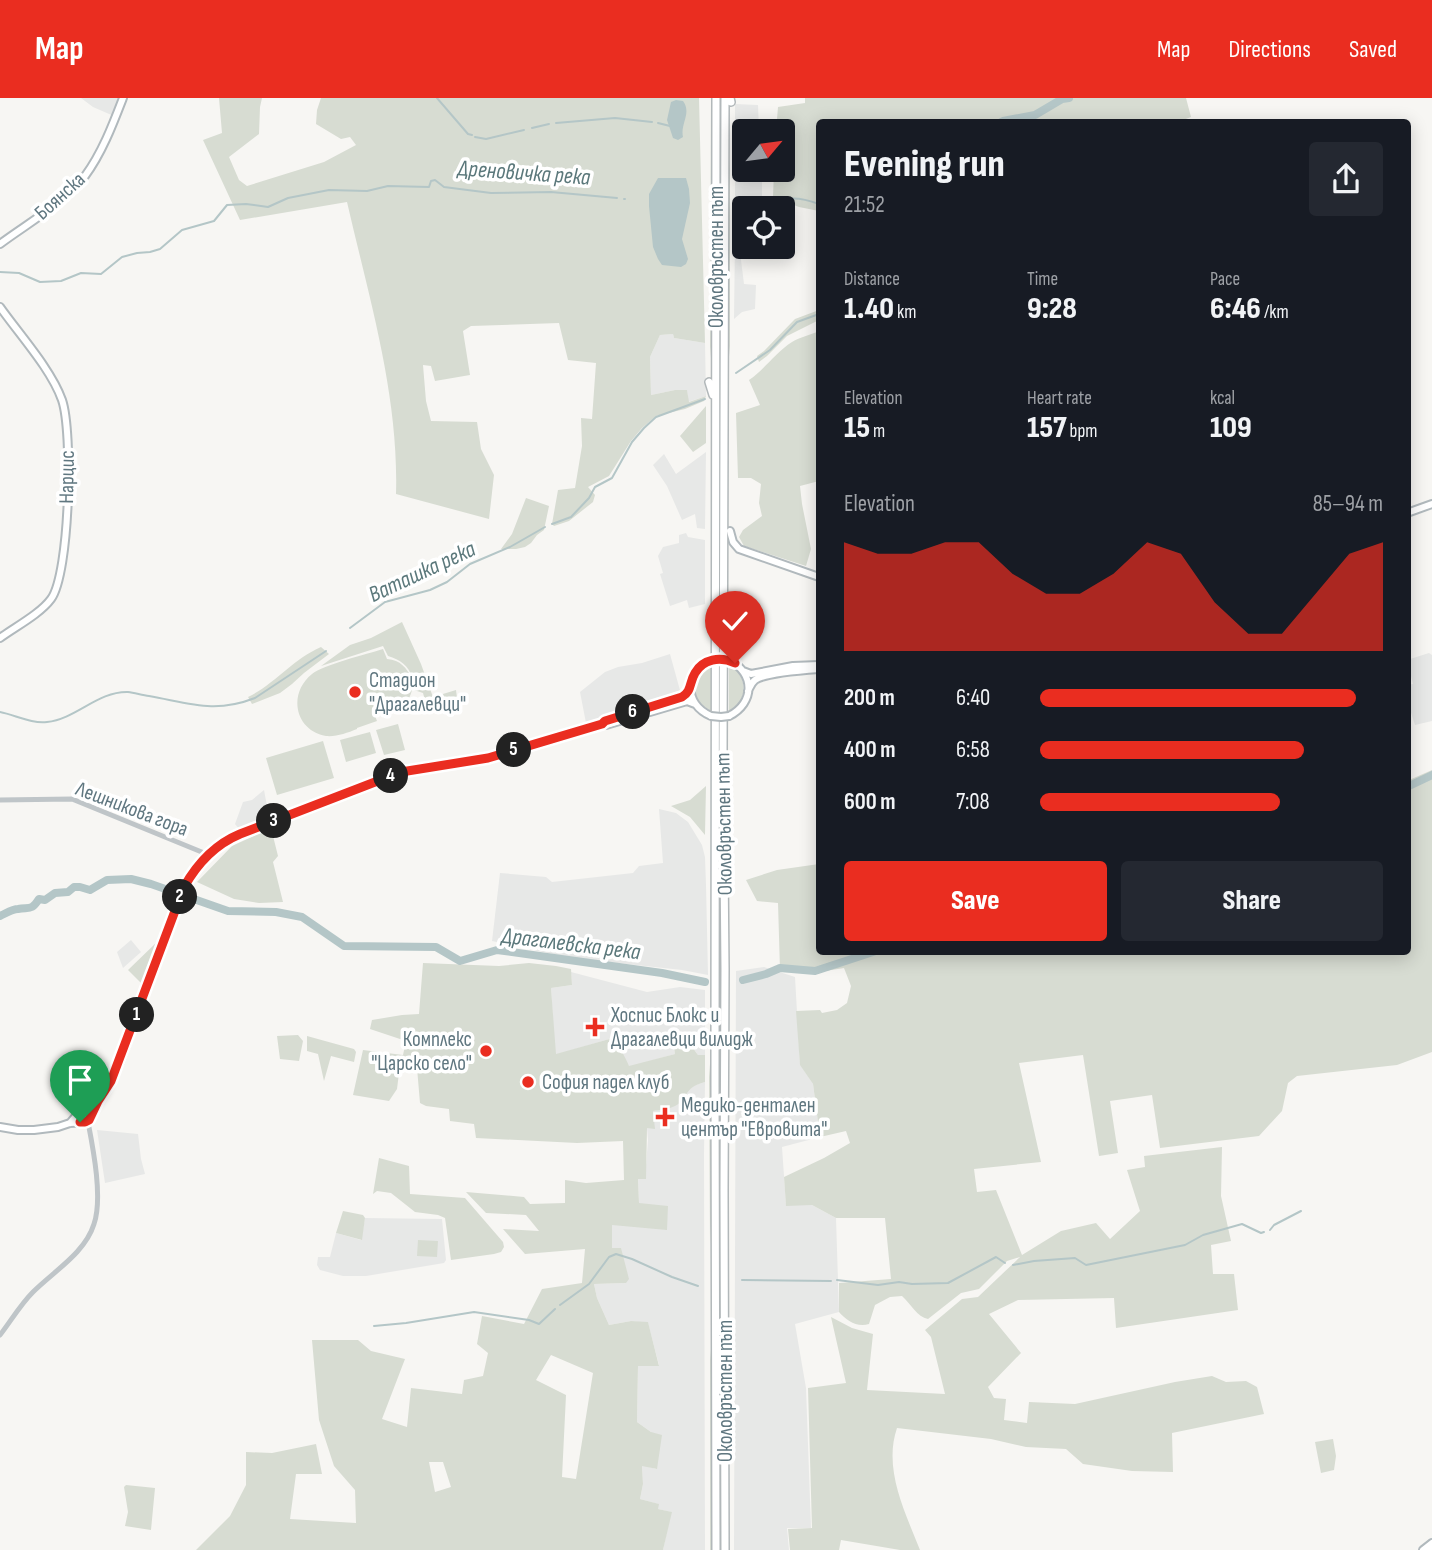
<!DOCTYPE html>
<html lang="en">
<head>
<meta charset="utf-8">
<style>
  body { margin:0; font-family:"Sofia Sans Condensed",sans-serif; background:#242831; color:#f1f3f6; height:100vh; display:flex; flex-direction:column; font-size:26px; white-space:nowrap }
  * { box-sizing:border-box; margin:0 }
  p { font-size:23px; color:#9ea1a6 }
  .icon { flex:none; width:38px; height:38px; fill:none; stroke:currentColor; stroke-width:2; stroke-linecap:round; stroke-linejoin:round }
  .map { position:relative; flex:1; overflow:hidden }
  .drawer { position:absolute; left:816px; top:21px; width:595px; height:836px; display:flex; flex-direction:column; background:#171b24; border-radius:7px; box-shadow:0 4px 18px #0003 }
  .drawer>* { flex:none }
  .needle { width:46px; rotate:61deg }
  .tools { position:absolute; left:732px; top:21px; display:grid; gap:14px }
  .tools a { display:grid; place-items:center; width:63px; height:63px; border-radius:7px; background:#171b24; box-shadow:0 4px 18px #0003; font-size:35px }
  .pin { position:absolute; display:grid; place-items:center; width:60px; height:60px; color:#fff; margin:-72px -30px; border-radius:50% 50% 50% 0; rotate:-45deg; box-shadow:0 0 7px #0007 }
  .pin .icon { rotate:45deg }
  .km { position:absolute; width:35px; height:35px; margin:-18px; border-radius:50%; background:#222; color:#fff; font-size:19px; line-height:35px; text-align:center }
  .round { display:grid; place-items:center; flex:none; width:74px; height:74px; border-radius:7px; background:#242831 }
  .overview { display:flex; align-items:center; justify-content:space-between; height:119px; padding:0 28px }
  h1 { font-size:38px; font-weight:800; line-height:52px }
  .metrics { display:grid; grid-template-columns:repeat(3,1fr); gap:10px; height:119px; padding:7px 28px }
  .metrics div { display:grid; align-content:center }
  .metrics b { font-size:30px; font-weight:800 }
  .metrics small { font-size:19px; font-weight:400 }
  .metrics p { font-size:19px }
  .chart { height:196px; padding:14px 28px }
  .chart p { display:flex; justify-content:space-between }
  .chart svg { width:100%; height:126px; margin-top:7px; fill:#ea2d20; opacity:.7 }
  .button { display:flex; gap:14px; margin-top:auto; padding:14px 28px }
  .button a { flex:1; height:80px; border-radius:7px; background:#ea2d20; color:#fff; font-size:28px; font-weight:800; line-height:80px; text-align:center }
  .button a+a { background:#242831; color:#f1f3f6 }
  ul { padding:0 28px; list-style:none; font-size:23px }
  li { display:grid; grid-template-columns:112px 84px 1fr; align-items:center; height:52px }
  li i { height:18px; border-radius:9px; background:#ea2d20 }
  header { display:flex; align-items:center; gap:42px; box-sizing:border-box; height:98px; padding:0 35px; background:#ea2d20; color:#fff }
  header strong { font-size:33px }
  nav { display:flex; gap:38px; margin-inline-start:auto; font-size:24px }
  .map>svg:first-child { display:block }
  .built { fill:#e7e8e7 }
  .green { fill:#d7dcd2; fill-rule:evenodd }
  .water { fill:#b4c6c7 }
  .lines { fill:none; stroke-linecap:round; stroke-linejoin:round }
  .stream { stroke:#b4c6c7; stroke-width:2 }
  .river { stroke:#b4c6c7; stroke-width:8 }
  .secondary-casing { stroke:#b1b9bd; stroke-width:10 }
  .trunk-casing { stroke:#b2b8ba; stroke-width:10 }
  .tertiary { stroke:#bfc5c8; stroke-width:5 }
  .secondary { stroke:#fff; stroke-width:6 }
  .trunk { stroke:#fff; stroke-width:7 }
  .secondary-bridge-casing { stroke:#b1b9bd; stroke-width:10; stroke-linecap:butt }
  .secondary-bridge { stroke:#fff; stroke-width:6 }
  .route-casing { stroke:#fff; stroke-width:14 }
  .route { stroke:#ea2d20; stroke-width:9 }
  .poi-dot { fill:#ea2d20; stroke:#fff; stroke-width:2.5 }
  .labels { text-anchor:middle; dominant-baseline:central; stroke-width:7; stroke-linejoin:round; paint-order:stroke }
  .street-label { font-size:21px; fill:#607780; stroke:#fff }
  .poi-label { font-size:21px; fill:#607780; stroke:#fff; text-anchor:start }
  .water-label { font-size:23px; font-style:italic; fill:#5b787b; stroke:#fff }
</style>
</head>
<body>
<header>
<strong>Map</strong>
<nav><a>Map</a><a>Directions</a><a>Saved</a></nav>
</header>
<div class="map">
<svg width="1432" height="1452" viewBox="0 0 1432 1452">
  <rect width="100%" height="100%" fill="#f7f6f3"/>
  <!-- built -->
  <path class="built" d="M81,0H123L116,19L93,9Z
    M735,6L758,7L759,33H744V72H762V108L760,110H745L735,106Z
    M735,142L737,143L740,154L744,186L756,187L755,211L742,214L734,221Z
    M673,236L674,240L705,245L706,298L688,304L687,292H675L651,297L650,259L660,237Z
    M706,354L705,431L697,430L695,416L682,422L667,388L653,367L664,356L676,376Z
    M686,435L688,439L705,442V506L689,510L687,502L670,508L660,476L663,475L658,458L663,449L679,445V437Z
    M1429,555L1432,557V623L1415,627L1407,602V587L1413,586L1407,562Z
    M670,556L681,596L586,625L580,594L605,574L618,569L642,565Z
    M264,692L269,719L239,731L235,726L243,704L252,702Z
    M659,711L676,715L688,724L702,747L705,759L706,787L708,877L682,872L571,860L492,843L500,775L546,779L552,784L633,775L639,768L663,765Z
    M131,842L141,854L123,870L117,854Z
    M764,869L795,879L800,966L813,986L820,1039L782,1049L786,1107H812L836,1120L839,1214L795,1226L806,1290L811,1430H787L789,1452H734L736,873Z
    M571,874L647,894L680,889L705,892V957H698L683,937H672L675,956L629,969L613,940L555,957L551,890L572,887Z
    M705,984L704,1057L705,1452H663L671,1414L658,1411V1406L640,1401L643,1386L642,1367L656,1371L651,1334L637,1324L638,1268L659,1267L648,1225L631,1223L609,1227L597,1200L594,1186L626,1185L612,1151L611,1126L639,1106L638,1080L645,1081L648,1042L647,1030L653,1013L678,1006L688,992L695,987Z
    M97,1032L138,1036L141,1061L145,1076L105,1085Z
    M365,1120L442,1121L446,1162L444,1165L366,1178H343L320,1172L317,1167L318,1159H330L336,1135L361,1142Z"/>
  <!-- green -->
  <path class="green" d="M219,0H262L260,9L259,36L229,59L239,82L247,88L324,64L356,47L350,39L341,41L316,26L317,12L321,0H699L705,245L674,240L673,236L660,237L650,259L651,297L675,292H687L689,304L706,298L704,303L685,311L656,318L642,330L631,343L609,378L588,389L595,397L593,404L569,423L554,428L552,426L558,392L575,390L582,348L581,320L592,321L596,265L568,262L559,225L471,228L463,233L470,277L435,283L431,268L423,267L426,303L431,323L477,324L481,351L494,377L489,421L396,396C399,297 369,200 347,104L240,122L203,42L222,35Z
    M711,0H713L712,272L710,248Z
    M720,0H721V225H718Z
    M805,0H1186L1191,19L1178,24H819V113L799,109L773,99L774,72H782V33H776L778,9L805,5Z
    M730,62V248L728,269V80Z
    M819,212V222L787,238L767,258L759,264L757,258L764,253L795,221Z
    M819,233V383L800,388L802,406L811,451L806,468L744,448L739,439L743,432L762,418L759,405L761,386L751,380H738L736,315L760,307L749,282C765,271 776,254 792,244C800,239 810,237 819,233Z
    M706,308V345L693,354L680,338Z
    M526,400L549,408L544,432L537,437L531,445L525,449L516,451H501L512,436Z
    M402,524L421,566L433,599L456,592L457,600L426,606L423,595L414,592L413,584C412,609 396,611 375,618L377,623L357,630V631C347,635 336,639 326,638C294,632 288,595 312,576C323,567 367,556 383,551L387,561C401,562 406,570 412,580C409,567 400,562 388,558L383,548L321,568L350,547L371,540Z
    M321,549L329,556L304,575L292,586L280,595L252,606L248,599C275,586 293,561 321,549Z
    M712,566V567L711,613C689,602 690,578 712,566Z
    M729,566C748,578 749,603 729,613Z
    M398,626L405,652L384,657L376,632Z
    M370,634L376,655L346,664L340,642Z
    M323,643L334,680L277,697L266,660Z
    M1432,672V954L1397,967L1297,978L1288,985L1282,1013L1259,1038L1160,1050L1152,997L1110,1003L1118,1055L1099,1058L1083,957L1019,965L1041,1064L974,1071L977,1094L996,1092L1022,1157L1061,1133L1096,1125L1110,1141L1140,1113L1127,1072L1145,1069L1144,1058L1222,1049L1221,1098L1231,1143L1211,1147L1213,1176H1234L1238,1212L1116,1230L1114,1200L1018,1202L989,1216L1021,1255L988,1289L994,1300L1006,1301L1004,1322L1027,1325L1029,1304L1075,1306L1175,1284L1212,1278L1226,1284L1246,1283L1257,1289L1264,1316L1172,1335L1173,1374L1132,1373L1083,1366L1066,1351L1026,1349L991,1341L897,1330C883,1371 905,1414 920,1452H900L841,1442L839,1452H790L788,1431L812,1430L808,1290L846,1285L831,1219L852,1230L873,1236L867,1292L945,1296L931,1239L925,1232L962,1201L978,1199L1020,1159L1007,1163L979,1191L961,1195L928,1221C917,1219 911,1206 902,1198L890,1199L875,1207L869,1226C857,1230 846,1222 839,1214V1185L891,1181L885,1120H836L812,1107L786,1108L784,1079L824,1060L850,1045L846,1033L820,1039L813,986L800,967L796,913L820,912L822,915L837,912L847,905L851,888L844,870L812,875L780,872L778,805L757,803L746,782L777,772L819,766V854H1407V683Z
    M706,688L705,736V737L690,719L671,708L690,702Z
    M271,730L278,758L273,764L283,804L259,805L234,801L197,784L232,748Z
    M158,843H160L161,845L145,889L128,872Z
    M423,865L499,868L529,865L556,868L571,871L572,887L551,890L556,956L613,940C620,949 625,959 629,968L675,956L672,937C685,934 691,948 698,957H705V984C682,990 689,1001 675,1008C669,1011 660,1012 653,1013L655,1031L647,1030L646,1081H638L639,1105L668,1108L667,1132L612,1127V1150H621L629,1181L626,1185L594,1186L597,1200L609,1227L631,1223L648,1224L659,1268H638L637,1324L651,1334L662,1337L657,1371L642,1368L643,1386L640,1401L659,1406L658,1411L672,1414L663,1452H196L230,1418L246,1387V1354L272,1355L316,1346L322,1376H296L290,1421L356,1425L355,1392L334,1368L319,1322L312,1242H358L371,1253L405,1261L382,1321L407,1329L411,1290L462,1296L464,1282L483,1278L488,1255L477,1246L482,1218L524,1226L542,1191L582,1185L585,1151L525,1156L503,1131L539,1133L526,1117L486,1115L466,1094L524,1099L530,1106L565,1105V1082L586,1085L624,1082L623,1043L577,1045L476,1040L474,1026L450,1023L449,1011L426,1008L420,1005L416,958L401,959L397,991L389,1003L353,997L363,952L403,957L406,943L370,931L372,922L402,917L419,916ZM551,1257L593,1275L576,1381L562,1379L566,1297L536,1282ZM429,1364H443L451,1389L435,1394Z
    M719,879L720,880L721,1452H720Z
    M298,937L303,943L299,963L280,961L277,938Z
    M307,938L354,951L356,954L354,964L331,958L324,983L318,956L307,953Z
    M711,953V1125L710,1146L709,979Z
    M379,1060L409,1068L410,1096L465,1100L503,1144L504,1149L501,1154L494,1156L451,1162L445,1120L438,1117L415,1114L391,1095L377,1093L373,1096Z
    M343,1113L363,1117L365,1120L362,1142L336,1135Z
    M418,1142L438,1143L437,1159L417,1158Z
    M710,1252L712,1272V1452H710Z
    M1333,1341L1336,1358L1334,1372L1321,1375L1315,1344Z
    M126,1387L155,1390L151,1432L125,1428L128,1414L124,1389Z"/>
  <!-- water -->
  <path class="water" d="M676,2L683,3C692,15 680,26 683,39L678,42L673,40L667,22L671,4Z
    M658,80H686L689,91L690,105L682,141L688,161L686,166L681,169L662,167L658,161L653,149L649,108V96Z"/>
  <g class="lines">
    <!-- stream -->
    <path class="stream" d="M437,0L468,36L472,37
      M556,25L615,20L652,24
      M658,25L670,28
      M532,30L549,26
      M475,39L486,41L524,32
      M624,101H625
      M766,110C783,97 800,99 819,106
      M735,111L744,115
      M0,174L19,175L40,184L61,183L81,175L101,176L122,159L137,155L150,154L160,151L182,132L214,123L227,107L246,106L268,109L288,100L329,92L367,93L388,88L429,89L431,83L435,82L444,89L491,95L551,94L617,100
      M736,275L770,252L797,224L819,216
      M552,426L571,419L589,400L595,389L612,380L632,344L644,330L656,319L705,301
      M350,530L385,504L430,492L447,484L470,466L510,449L545,429
      M0,614C15,617 32,626 47,624C76,621 98,593 128,594C135,595 142,597 149,598C189,605 214,616 255,600L326,553
      M1270,1132L1274,1127L1301,1113
      M1013,1167L1034,1163L1075,1160L1086,1167L1185,1147L1203,1137L1242,1126L1261,1135L1264,1134
      M742,1182L831,1183
      M837,1182L878,1187L899,1184L912,1186L948,1185L996,1159L1005,1165
      M560,1207L589,1186L609,1159L616,1156L632,1161L672,1179L698,1188
      M374,1228L406,1225L474,1214L529,1222L539,1226L555,1211"/>
    <!-- river -->
    <path class="river" d="M1001,24L1003,23L1035,17L1062,1L1069,0
      M1407,689L1432,677
      M0,818C5,816 12,811 18,811C30,809 31,813 39,801L45,802L55,795L68,794L74,789H80L90,792L107,782L131,781L151,786L228,813L276,814L302,819L344,848L436,849L460,863L497,852L662,875L705,884
      M743,882L766,876L780,870L815,873L873,854"/>
    <defs>
      <path id="secondary" d="M0,146C28,125 63,106 85,78C102,55 113,26 123,0
        M0,209C19,236 51,271 62,302C73,334 70,475 51,501C40,516 15,529 0,540
        M1407,415L1432,406
        M730,433L733,444L739,451L819,479
        M743,573L751,576L793,568L819,567
        M748,593C750,589 751,585 755,582C765,575 805,572 819,571
        M711,618C683,606 684,573 712,562
        M729,618C755,605 755,575 729,562
        M602,626L605,623L682,599L688,595L691,590
        M70,1025L76,1018L78,1011L87,1009L96,1004
        M0,1029L18,1032H34L58,1029L70,1025L88,1024L91,1020L98,1003L111,983L120,964C133,927 147,890 160,853C168,831 176,803 187,783C197,767 213,751 228,741L401,674L488,660L594,628L602,626L606,627L687,603L695,606
        M1423,1452L1432,1445
        M1431,1452L1432,1451"/>
      <path id="trunk" d="M725,0L723,656L725,871L724,1093L725,1452
        M730,0L731,4
        M709,284L713,297
        M716,1452L715,982L716,0"/>
    </defs>
    <!-- secondary casing -->
    <use href="#secondary" class="secondary-casing"/>
    <!-- trunk casing -->
    <use href="#trunk" class="trunk-casing"/>
    <!-- tertiary -->
    <path class="tertiary" d="M0,702L72,701L209,757
      M0,1237C11,1223 20,1207 33,1194C54,1173 85,1155 94,1126C103,1100 93,1050 88,1024"/>
    <!-- secondary -->
    <use href="#secondary" class="secondary"/>
    <!-- trunk -->
    <use href="#trunk" class="trunk"/>
    <defs>
      <path id="secondary-bridge" d="M712,562L722,561L729,562
        M711,618L721,619L729,618"/>
    </defs>
    <!-- secondary-bridge casing -->
    <use href="#secondary-bridge" class="secondary-bridge-casing"/>
    <!-- secondary-bridge -->
    <use href="#secondary-bridge" class="secondary-bridge"/>
  </g>
  <g class="lines">
    <defs>
      <path id="route" d="M80,1024H85L89,1022L98,1003L111,983L184,789C197,766 216,746 240,736L401,674L488,660L602,626L605,623L682,599C692,593 689,585 695,575C703,561 720,558 735,565"/>
    </defs>
    <!-- route casing -->
    <use href="#route" class="route-casing"/>
    <!-- route -->
    <use href="#route" class="route"/>
  </g>
  <!-- markers -->
  <g class="poi-dot">
    <circle cx="355" cy="594" r="7"/>
    <path d="M591.5 918.5h7v7h7v7h-7v7h-7v-7h-7v-7h7z"/>
    <circle cx="486" cy="953" r="7"/>
    <circle cx="528" cy="984" r="7"/>
    <path d="M661.5 1008.5h7v7h7v7h-7v7h-7v-7h-7v-7h7z"/>
  </g>
  <g class="labels">
    <!-- street labels -->
    <g class="street-label">
      <text transform="translate(60 98) rotate(-42)">Боянска</text>
      <text transform="translate(716 159) rotate(-90)">Околовръстен път</text>
      <text transform="translate(67 379) rotate(-89)">Нарцис</text>
      <text transform="translate(132 711) rotate(21)">Лешникова гора</text>
      <text transform="translate(724 726) rotate(-91)">Околовръстен път</text>
      <text transform="translate(725 1293) rotate(-90)">Околовръстен път</text>
    </g>
    <!-- poi labels -->
    <g class="poi-label">
      <text x="369" y="582">Стадион<tspan x="369" dy="24">"Драгалевци"</tspan></text>
      <text x="611" y="917">Хоспис Блокс и<tspan x="611" dy="24">Драгалевци вилидж</tspan></text>
      <text x="472" y="941" text-anchor="end">Комплекс<tspan x="472" dy="24">"Царско село"</tspan></text>
      <text x="542" y="984">София падел клуб</text>
      <text x="681" y="1007">Медико-дентален<tspan x="681" dy="24">център "Евровита"</tspan></text>
    </g>
    <!-- water labels -->
    <g class="water-label">
      <text transform="translate(524 75) rotate(4)">Дреновичка река</text>
      <text transform="translate(422 474) rotate(-25)">Ваташка река</text>
      <text transform="translate(571 846) rotate(7)">Драгалевска река</text>
    </g>
  </g>
</svg>
<div class="tools">
<a><svg class="needle" viewBox="-14 -14 28 28"><path d="M0-13l5 13h-10z" fill="#e53935"/><path d="M0 13l5-13h-10z" fill="#9ea1a6"/></svg></a>
<a><svg class="icon" aria-label="locate" viewBox="0 0 24 24"><circle cx="12" cy="12" r="6"/><path d="M12 2v4M12 18v4M2 12h4M18 12h4"/></svg></a>
</div>
<div class="pin" style="left:80px;top:1024px;background:#1e9e55"><svg class="icon" aria-label="arrive" viewBox="0 0 24 24"><path d="M6 21V4h12l-3 4 3 4H6"/></svg></div>
<div class="pin" style="left:735px;top:565px;background:#d93025"><svg class="icon" aria-label="check" viewBox="0 0 24 24"><path d="M5 12l5 5 9-10"/></svg></div>
<b class="km" style="left:137px;top:917px">1</b>
<b class="km" style="left:180px;top:799px">2</b>
<b class="km" style="left:274px;top:723px">3</b>
<b class="km" style="left:391px;top:678px">4</b>
<b class="km" style="left:514px;top:652px">5</b>
<b class="km" style="left:633px;top:614px">6</b>
<section class="drawer">
<div class="overview"><div><h1>Evening run</h1><p>21:52</p></div><a class="round"><svg class="icon" aria-label="share" viewBox="0 0 24 24"><path d="M12 15V3M7 8l5-5 5 5M5 13v7h14v-7"/></svg></a></div>
<div class="metrics">
<div><p>Distance</p><b>1.40<small> km</small></b></div>
<div><p>Time</p><b>9:28</b></div>
<div><p>Pace</p><b>6:46<small> /km</small></b></div>
</div>
<div class="metrics">
<div><p>Elevation</p><b>15<small> m</small></b></div>
<div><p>Heart rate</p><b>157<small> bpm</small></b></div>
<div><p>kcal</p><b>109</b></div>
</div>
<div class="chart"><p><span>Elevation</span>85–94 m</p>
<svg viewBox="0 0 160 44" preserveAspectRatio="none"><path d="M0 44V6L10 10L20 10L30 6L40 6L50 17L60 24L70 24L80 17L90 6L100 10L110 27L120 38L130 38L140 24L150 10L160 6V44z"/></svg>
</div>
<ul>
<li><b>200 m</b>6:40<i style="width:92%"></i></li>
<li><b>400 m</b>6:58<i style="width:77%"></i></li>
<li><b>600 m</b>7:08<i style="width:70%"></i></li>
</ul>
<div class="button"><a>Save</a><a>Share</a></div>
</section>
</div>
</body>
</html>
